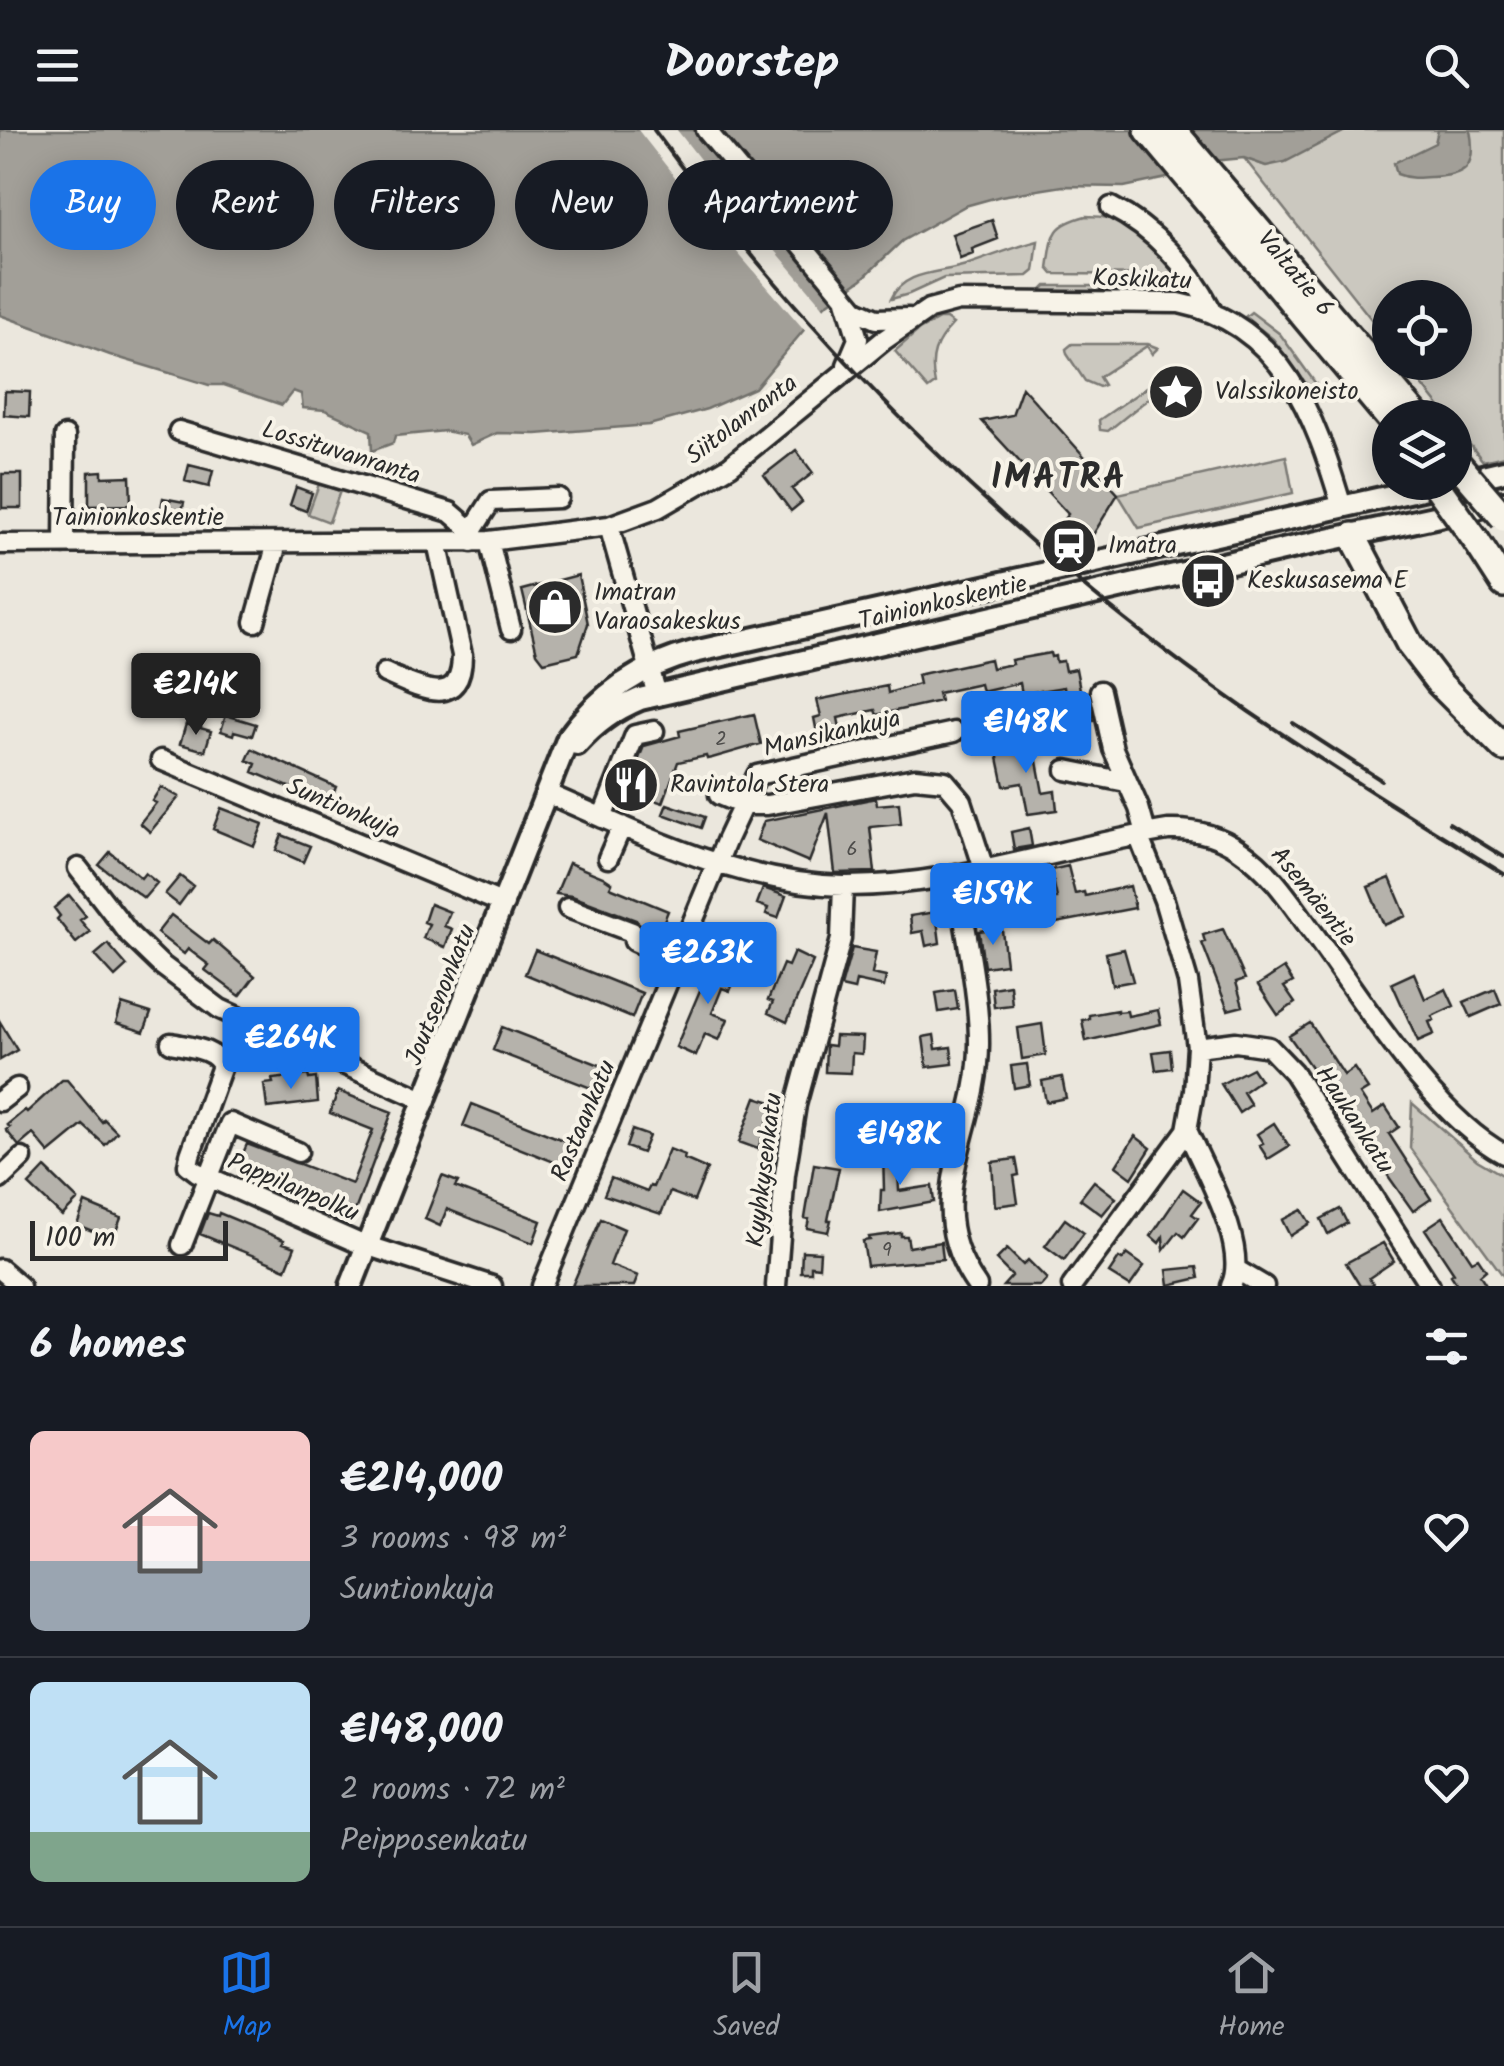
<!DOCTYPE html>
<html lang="en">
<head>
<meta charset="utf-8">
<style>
	:root { --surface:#171b24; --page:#20242c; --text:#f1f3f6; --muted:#9ea1a6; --line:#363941; --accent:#1a73e8 }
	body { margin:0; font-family:Kalam,sans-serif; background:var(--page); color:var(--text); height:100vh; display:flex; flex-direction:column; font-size:38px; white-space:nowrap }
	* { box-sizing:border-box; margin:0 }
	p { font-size:32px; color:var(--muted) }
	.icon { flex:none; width:55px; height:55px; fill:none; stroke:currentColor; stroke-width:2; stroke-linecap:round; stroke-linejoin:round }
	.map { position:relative; height:1156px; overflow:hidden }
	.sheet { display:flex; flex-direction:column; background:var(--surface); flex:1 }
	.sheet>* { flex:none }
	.top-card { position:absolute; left:30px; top:30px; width:1000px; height:90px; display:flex; gap:20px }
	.tools { position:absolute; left:1372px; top:150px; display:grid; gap:20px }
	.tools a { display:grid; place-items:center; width:100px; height:100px; border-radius:50%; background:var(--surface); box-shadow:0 5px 25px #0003; font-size:50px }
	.scale { position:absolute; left:30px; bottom:25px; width:198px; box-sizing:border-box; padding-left:10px; border:5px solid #2b2b2b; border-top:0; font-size:28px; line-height:35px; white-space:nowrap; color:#2b2b2b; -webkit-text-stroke:8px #f7f3e8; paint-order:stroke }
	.price { position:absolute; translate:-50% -85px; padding:0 22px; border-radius:10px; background:var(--accent); color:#fff; font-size:32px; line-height:65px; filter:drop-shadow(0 2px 5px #0008) }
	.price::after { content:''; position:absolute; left:50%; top:60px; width:30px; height:22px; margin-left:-15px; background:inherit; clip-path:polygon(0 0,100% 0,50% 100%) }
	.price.current { background:#222; color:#fff }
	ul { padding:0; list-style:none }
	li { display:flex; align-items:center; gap:30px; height:250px; padding:0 30px }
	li+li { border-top:2px solid var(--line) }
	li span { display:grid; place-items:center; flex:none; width:280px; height:200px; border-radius:15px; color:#555 }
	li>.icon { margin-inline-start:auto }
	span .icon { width:120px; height:120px; fill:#fffc; stroke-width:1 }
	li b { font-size:42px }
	h2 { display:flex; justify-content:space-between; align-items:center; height:120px; padding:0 30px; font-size:42px }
	.tag { padding:0 35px; border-radius:45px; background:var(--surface); box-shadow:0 5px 25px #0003; font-size:35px; line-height:90px }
	.tag.current { background:var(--accent); color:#fff }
	header { display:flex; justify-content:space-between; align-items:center; height:130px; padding:0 30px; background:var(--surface); font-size:45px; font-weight:700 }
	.dock { display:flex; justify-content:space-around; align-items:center; height:140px; border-top:2px solid var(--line); background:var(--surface); font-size:28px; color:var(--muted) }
	.dock a { display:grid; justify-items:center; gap:5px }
	.dock .current { color:var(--accent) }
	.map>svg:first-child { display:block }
	.green { fill:#cbc8bf; stroke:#7b7a75; stroke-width:2.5 }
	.water { fill:#a29f98; stroke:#72716c; stroke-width:2.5 }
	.pier { fill:#ebe7dd }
	.building { fill:#b5b2ab; stroke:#2b2b2b; stroke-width:2.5 }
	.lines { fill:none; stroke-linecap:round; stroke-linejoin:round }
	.minor-casing { stroke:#2b2b2b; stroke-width:25 }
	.major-casing { stroke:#2b2b2b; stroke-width:28 }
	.highway-casing { stroke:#2b2b2b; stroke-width:32 }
	.minor { stroke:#f7f3e8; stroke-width:18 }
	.major { stroke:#f7f3e8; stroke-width:20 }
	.highway { stroke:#f7f3e8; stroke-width:25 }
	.rail { stroke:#2b2b2b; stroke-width:4 }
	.highway-bridge-casing { stroke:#2b2b2b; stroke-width:32; stroke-linecap:butt }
	.highway-bridge { stroke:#f7f3e8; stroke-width:25 }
	.labels { text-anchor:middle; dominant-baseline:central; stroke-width:8; stroke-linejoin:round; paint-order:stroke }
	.number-label { font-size:20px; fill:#4e4d4b }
	.street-label { font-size:25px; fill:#2b2b2b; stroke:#f7f3e8 }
	.poi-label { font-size:25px; fill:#2b2b2b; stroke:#f7f3e8; text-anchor:start }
	.district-label { font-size:35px; font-weight:bold; letter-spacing:2.5px; fill:#2b2b2b; stroke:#f7f3e8 }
</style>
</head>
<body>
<header><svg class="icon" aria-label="menu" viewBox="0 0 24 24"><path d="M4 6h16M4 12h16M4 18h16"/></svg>Doorstep<svg class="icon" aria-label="search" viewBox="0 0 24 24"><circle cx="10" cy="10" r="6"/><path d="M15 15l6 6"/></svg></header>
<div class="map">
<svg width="1504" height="1156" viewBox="0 0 1504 1156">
	<rect width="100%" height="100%" fill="#ebe7dd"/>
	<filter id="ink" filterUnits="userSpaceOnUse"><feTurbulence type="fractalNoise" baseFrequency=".01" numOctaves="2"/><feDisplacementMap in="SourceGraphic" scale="20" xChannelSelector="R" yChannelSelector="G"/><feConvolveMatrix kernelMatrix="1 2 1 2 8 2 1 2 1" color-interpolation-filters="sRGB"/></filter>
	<g filter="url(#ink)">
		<path class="green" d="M1347,0H1504V326L1483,331L1455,296V288L1448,287L1405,233L1455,232V168H1390V213L1244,28L1266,36Z
			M1086,86C1135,86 1144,107 1176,139L1173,145L1053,144L1048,138C1053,105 1051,95 1086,86Z
			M1038,111L1034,141L1028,146L944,148L909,164L891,169C905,139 942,144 969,134C993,126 1011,118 1038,111Z
			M1046,156H1169L1174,160L1169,163H1046L1042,160Z
			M1251,182L1280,204L1326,268L1323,270L1313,263L1273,209L1245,187Z
			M939,189H946L953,194C935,213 929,227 935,254L928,259L895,221L919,200Z
			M1072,214H1148L1158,218L1152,224L1147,216L1099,247L1104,255L1099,257L1085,251L1067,224L1066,219Z
			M1181,237L1179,244L1108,301L1100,300L1099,290L1175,238Z
			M1286,326L1293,363L1139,398L1118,364Z
			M319,354L340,361L329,392L308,384Z
			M1412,973L1477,1030L1504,1046V1147L1410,1018Z"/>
		<path class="water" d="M0,0H1347L1285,32L1266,36L1244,28L1202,32L1167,48L1124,57L1063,56L1001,66L965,76L902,111L862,149L825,175L755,258L707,279L649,295L536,304L497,303L471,315L465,305L445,301L395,306L393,313L372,321L371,301L325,280L303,278L301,264L293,261L282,275L223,255H209L110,225L0,185Z
			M1438,0H1470C1477,36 1467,46 1431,47C1419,48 1409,49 1397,44L1394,33L1435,13Z"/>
		<path class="pier" d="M638,0H677L728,65L827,181L808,204L704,84Z"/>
		<path class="building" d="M992,90L998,109L972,119L973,124L960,129L952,104Z
			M1022,257L1118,364L1091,408L1087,404L1071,423L1048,408L1068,384L982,291L1012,285Z
			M5,261L30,262L29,287L4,285Z
			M796,320L813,343L792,359L802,372L791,381L764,345Z
			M189,335L213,341L209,357L185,351Z
			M102,341V347L130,346L131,375L89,376V342Z
			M2,344H22V378H2Z
			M296,357L312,363L306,381L290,375Z
			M163,368L184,372L180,392L159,388Z
			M578,445L588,494L578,524L544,532L537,523L522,460Z
			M1050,523L1051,527L1055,526L1056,532L1063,531L1065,541L1076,539L1084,580L1090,579L1093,591L1071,595L1064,557L1022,564L1020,553L982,562L980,554L938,563L940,571L877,585L875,580L838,588L840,598L817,603L814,588L821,586L817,570L887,556L888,563L919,554L917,545L990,529L992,538L1012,534L1011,530Z
			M754,584L761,614L712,628L707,629L706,626L678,632L663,673L626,661L644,616L680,606L679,601Z
			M226,585L256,594L252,606L234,601L233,605L221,601Z
			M186,594L211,601L205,621L180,614Z
			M1033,610L1043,663L1055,661L1057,680L1028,684L1022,653L1004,656L996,618Z
			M252,619L336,657L329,674L253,642L256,634L247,630Z
			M161,657L179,667L150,702L140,693L156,673L152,671Z
			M876,668L877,675L899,673L901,694L870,697L875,742L835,743L828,683L809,732L757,710L764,691Z
			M667,674L705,687L701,698L663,684Z
			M221,678L263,694L254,716L213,699Z
			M1029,698L1032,716L1014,719L1011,702Z
			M282,705L310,716L303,732L276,720Z
			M110,722L141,748L145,743L157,753L144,768L99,735Z
			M569,733L603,747L612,753L610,757L668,781L657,808L645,802L636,790L572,766L556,764Z
			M1068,736L1075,764L1084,762L1085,766L1130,756L1135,778L1051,794L1046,771L1057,768L1051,740Z
			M180,746L193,756L179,775L165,764Z
			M1390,748L1406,786L1384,795L1368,757Z
			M992,750L996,778L976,781L973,755Z
			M763,758L786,766L778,788L766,784L768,778L757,774Z
			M69,765L86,786L80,790L90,802L76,813L57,789L60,786L54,778Z
			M430,774L450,782L444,796L452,799L445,817L423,808L429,794L424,792Z
			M936,782L940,813L926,816L923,801L912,803L910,786Z
			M171,785L209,814L213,810L255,846L240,866L205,840L209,835L188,819L184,824L157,803Z
			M1223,799L1245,849L1236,852L1243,876L1228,880L1202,813L1205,812L1203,805Z
			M986,800H1002L1006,834L984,837L979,801Z
			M741,808L765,815L759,833L736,826Z
			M108,814L127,836L115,847L95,825Z
			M852,818L876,822L872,844L886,847L884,857L856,851L854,860L841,857Z
			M1124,819L1133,851L1112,855L1106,823Z
			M535,820L642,863L632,888L525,844Z
			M794,822L813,831L787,892L768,883L773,872L768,870L783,834L788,836Z
			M714,827L740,837L730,861L722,858L712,883L728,889L719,910L705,904L696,926L676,917Z
			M1284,838L1293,852L1284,857L1295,873L1278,885L1258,855Z
			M1414,843L1425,869L1446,859L1454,876L1432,886L1434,890L1429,892L1434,904L1418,911L1392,853Z
			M1010,855L1012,875L994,877L992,858Z
			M1495,859L1501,874L1471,887L1464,872Z
			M955,860L958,879L939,882L936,863Z
			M122,874L151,883L144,902L116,893Z
			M1117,880V882L1127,881L1128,886L1158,880L1161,894L1086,911L1082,890L1089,889V885Z
			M0,892L17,920L0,930Z
			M1310,893L1344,945L1354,938L1368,959L1360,964L1373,984L1385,976L1399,997L1389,1004L1431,1069L1413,1081L1289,906Z
			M1042,894L1046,925L1022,929L1018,898Z
			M502,897L605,937L596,960L493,920Z
			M934,905L936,919L951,917L953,934L927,937L923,907Z
			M835,906L863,907L862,924L852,923L851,943L825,942L826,915L834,916Z
			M1170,920L1172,938L1156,940L1153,922Z
			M1027,934L1030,955L1014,958L1011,936Z
			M1252,938L1260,950L1243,962L1251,975L1239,983L1221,954Z
			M308,945L309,949L316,948L318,972L267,978L264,954L273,953L272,949Z
			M1062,947L1066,968L1046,972L1042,951Z
			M62,950H67L102,992L104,989L117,1002L105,1015L83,995L49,1023L33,1004L19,1016L6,1000L10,997L7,995L25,980L27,982Z
			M338,961L392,982L355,1081L287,1054L278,1051L276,1056L245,1044L247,1039L238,1035L247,1014L352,1054L373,1000L330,983Z
			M756,967L774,973L758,1019L739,1012Z
			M472,974L573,1014L564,1036L463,996Z
			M1274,993L1289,1016L1268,1029L1259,1015L1263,1013L1257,1004Z
			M632,1000L649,1006L642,1023L626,1017Z
			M1135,1006L1151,1018L1132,1048L1116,1036Z
			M669,1019L685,1025L684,1029L707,1039L694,1071L670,1062L661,1084L604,1065L611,1048L647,1062L650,1056L653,1057Z
			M883,1022H897L899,1061L932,1056L934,1072L880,1082L881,1060H884Z
			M1016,1029L1019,1045L1014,1046L1018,1073L995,1076L992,1032Z
			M814,1034L839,1038L828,1090H831L828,1102L807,1098L809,1089L805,1088Z
			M45,1038L78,1070L62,1086L29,1055Z
			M442,1046L458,1052L455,1057L541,1091L533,1113L447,1079L440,1096L425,1089Z
			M1094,1051L1116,1068L1102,1085L1080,1069Z
			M1183,1059L1201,1072L1192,1084L1198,1088L1184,1107L1178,1102L1164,1120L1163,1107L1159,1113L1151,1106Z
			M85,1073L121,1088L113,1109L77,1095Z
			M1340,1079L1347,1093L1328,1104L1321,1089Z
			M1302,1080L1310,1093L1290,1106L1282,1090Z
			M208,1083L218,1086L219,1083L284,1110L283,1113L295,1117L286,1139L200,1104Z
			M1443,1087L1472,1131L1478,1128L1486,1140L1480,1145L1487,1156H1458L1451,1145L1454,1143L1425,1099Z
			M601,1089L624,1099L610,1135L638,1146L634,1156H572Z
			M1065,1089L1084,1103L1064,1130L1045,1116Z
			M901,1103V1106H907L909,1117L941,1112L943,1129L867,1136L863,1111L870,1110L869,1107Z
			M1383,1113L1394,1131L1369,1148L1374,1156H1360L1346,1133Z
			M1007,1119L1023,1135L1028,1130L1047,1149L1041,1156H1003L1012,1146L996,1130Z
			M802,1121L820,1122L819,1137L811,1136V1142H801Z
			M1127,1124L1144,1136L1130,1156L1109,1143L1119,1128L1122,1130Z
			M1197,1137L1199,1148L1169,1155L1167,1140Z"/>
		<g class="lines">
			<g class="minor-casing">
				<path id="minor" d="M706,0L856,180L876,189L909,188
					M1111,77C1153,98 1190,138 1211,179
					M846,170L858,209L847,235
					M179,301L450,382L472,401V412
					M609,396L657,565
					M472,401L491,371L558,368
					M489,411L511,499
					M0,414L489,411L609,396L658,378L730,336L884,210L929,179L959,171L1179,173C1282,194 1315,286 1342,377
					M64,414L65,306
					M255,492L277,413
					M385,543C417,557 462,582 462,525L437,412
					M1100,561L1113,619L1139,678L1146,703
					M161,630L504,774
					M1066,640L1126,652
					M546,663C641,704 738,754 844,756C954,757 1060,717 1168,700C1193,699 1219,705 1240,720C1270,740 1290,771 1311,800C1360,866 1432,986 1504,1024
					M719,665L743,675H767L915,648L945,651L962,671L984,739
					M602,688L635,605L654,601
					M608,728L622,696
					M78,738L130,805L160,834L220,879L426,971
					M957,744C964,797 979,860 979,912C980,1002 916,1071 977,1156
					M568,778L632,802L634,811L679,831
					M171,913C188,917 215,918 222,936L190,1025L188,1035L197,1042L356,1112L492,1156
					M1197,917L1236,912L1269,917L1293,942L1430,1156
					M0,971L17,958
					M1187,1000C1203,1038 1250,1117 1231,1156
					M0,1049L22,1028
					M182,1115L230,993L298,1022
					M0,1139L20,1156
					M1237,1140L1264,1156
					M542,1156L727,709L757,645L954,602
					M776,1156L785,1044L796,975L841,809L843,756
					M1072,1156L1187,1000L1194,961L1197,917L1188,852L1164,770L1138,705"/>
			</g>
			<g class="major-casing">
				<path id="major" d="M1457,352L1504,341
					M577,614C596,593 614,580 640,569L1300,416L1504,372
					M351,1156L568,608C600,563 641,536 694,522L1453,352"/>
			</g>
			<g class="highway-casing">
				<path id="highway" d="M1148,0L1390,289
					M1173,0L1418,288
					M1353,406L1410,515L1439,553L1504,618
					M1477,412L1504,454"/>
			</g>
			<use href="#minor" class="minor"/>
			<use href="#major" class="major"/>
			<use href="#highway" class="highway"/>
			<path class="rail" d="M654,0C813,218 1026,427 1248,581C1332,638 1418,691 1504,744
				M1293,593L1381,650
				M1449,693L1504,727"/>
			<g class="highway-bridge-casing">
				<path id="highway-bridge" d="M1455,331L1504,388
					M1434,352L1477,412"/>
			</g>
			<use href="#highway-bridge" class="highway-bridge"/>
		</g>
	</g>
	<defs>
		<g id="sight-disc" transform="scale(2.875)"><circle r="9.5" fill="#2b2b2b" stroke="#f7f3e8"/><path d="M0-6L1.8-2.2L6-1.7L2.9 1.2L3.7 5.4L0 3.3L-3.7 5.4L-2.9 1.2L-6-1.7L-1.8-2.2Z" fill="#fff"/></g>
		<g id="station-disc" transform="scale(2.875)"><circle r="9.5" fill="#2b2b2b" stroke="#f7f3e8"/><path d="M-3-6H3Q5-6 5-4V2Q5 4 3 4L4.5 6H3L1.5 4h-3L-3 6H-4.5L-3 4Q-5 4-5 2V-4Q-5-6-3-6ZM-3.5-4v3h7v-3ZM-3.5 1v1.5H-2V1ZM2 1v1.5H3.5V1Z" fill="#fff"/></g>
		<g id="bus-disc" transform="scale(2.875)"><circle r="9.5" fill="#2b2b2b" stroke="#f7f3e8"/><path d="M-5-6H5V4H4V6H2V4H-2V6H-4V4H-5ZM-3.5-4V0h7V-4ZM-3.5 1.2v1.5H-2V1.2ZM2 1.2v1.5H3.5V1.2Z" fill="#fff"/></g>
		<g id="shop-disc" transform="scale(2.875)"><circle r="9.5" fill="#2b2b2b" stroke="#f7f3e8"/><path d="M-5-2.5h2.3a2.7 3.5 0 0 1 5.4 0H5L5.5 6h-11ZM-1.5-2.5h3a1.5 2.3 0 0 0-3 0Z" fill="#fff"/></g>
		<g id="restaurant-disc" transform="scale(2.875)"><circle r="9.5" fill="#2b2b2b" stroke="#f7f3e8"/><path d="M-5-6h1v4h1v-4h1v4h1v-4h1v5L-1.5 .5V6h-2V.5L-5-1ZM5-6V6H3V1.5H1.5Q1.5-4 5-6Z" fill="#fff"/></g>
	</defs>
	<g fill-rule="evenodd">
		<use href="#sight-disc" x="1176" y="262"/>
		<use href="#station-disc" x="1069" y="416"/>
		<use href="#bus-disc" x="1208" y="451"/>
		<use href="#shop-disc" x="555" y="477"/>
		<use href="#restaurant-disc" x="631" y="655"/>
	</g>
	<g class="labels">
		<g class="number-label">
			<text x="721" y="610">2</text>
			<text x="852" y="720">6</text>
			<text x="887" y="1121">9</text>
		</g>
		<g class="street-label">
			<text transform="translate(1295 144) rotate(50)">Valtatie 6</text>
			<text transform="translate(1142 150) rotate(2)">Koskikatu</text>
			<text transform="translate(742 290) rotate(-37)">Siitolanranta</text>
			<text transform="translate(341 323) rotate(17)">Lossituvanranta</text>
			<text x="138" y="388">Tainionkoskentie</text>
			<text transform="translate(943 473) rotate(-13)">Tainionkoskentie</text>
			<text transform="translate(832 604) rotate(-13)">Mansikankuja</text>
			<text transform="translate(343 679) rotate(23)">Suntionkuja</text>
			<text transform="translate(1313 767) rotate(51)">Asemäentie</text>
			<text transform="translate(441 865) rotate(-68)">Joutsenonkatu</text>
			<text transform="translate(1354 990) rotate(57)">Haukankatu</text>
			<text transform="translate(584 991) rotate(-67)">Rastaankatu</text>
			<text transform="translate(765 1040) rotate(-83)">Kyyhkysenkatu</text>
			<text transform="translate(293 1058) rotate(23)">Pappilanpolku</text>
		</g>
		<g class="poi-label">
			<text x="1215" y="262">Valssikoneisto</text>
			<text x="1108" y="416">Imatra</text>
			<text x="1247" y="451">Keskusasema E</text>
			<text x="594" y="463">Imatran<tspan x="594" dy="29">Varaosakeskus</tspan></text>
			<text x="670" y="655">Ravintola Stera</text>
		</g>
		<g class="district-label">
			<text x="1059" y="349">IMATRA</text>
		</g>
	</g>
</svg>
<div class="tools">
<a><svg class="icon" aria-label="locate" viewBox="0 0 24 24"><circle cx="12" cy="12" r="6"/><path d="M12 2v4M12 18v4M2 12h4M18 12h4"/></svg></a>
<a><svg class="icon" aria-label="layers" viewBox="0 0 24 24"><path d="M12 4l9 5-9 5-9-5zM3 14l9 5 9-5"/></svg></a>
</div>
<div class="scale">100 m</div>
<b class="price current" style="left:196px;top:608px">€214K</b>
<b class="price" style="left:1026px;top:646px">€148K</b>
<b class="price" style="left:993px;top:818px">€159K</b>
<b class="price" style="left:708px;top:877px">€263K</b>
<b class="price" style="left:291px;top:962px">€264K</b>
<b class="price" style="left:900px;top:1058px">€148K</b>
<div class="top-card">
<a class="tag current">Buy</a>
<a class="tag">Rent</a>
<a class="tag">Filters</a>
<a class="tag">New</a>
<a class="tag">Apartment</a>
</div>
</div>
<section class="sheet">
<h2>6 homes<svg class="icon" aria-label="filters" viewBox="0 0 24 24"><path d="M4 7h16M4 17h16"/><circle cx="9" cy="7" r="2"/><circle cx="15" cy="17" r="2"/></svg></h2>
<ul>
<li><span style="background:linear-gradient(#f6c9c9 65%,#9aa5b1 0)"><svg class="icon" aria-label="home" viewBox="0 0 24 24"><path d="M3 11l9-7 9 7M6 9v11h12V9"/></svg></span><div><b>€214,000</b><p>3 rooms · 98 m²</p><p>Suntionkuja</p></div><svg class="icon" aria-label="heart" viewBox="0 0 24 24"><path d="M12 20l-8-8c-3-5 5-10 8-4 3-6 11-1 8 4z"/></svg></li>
<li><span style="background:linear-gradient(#bfe0f5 75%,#7fa58c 0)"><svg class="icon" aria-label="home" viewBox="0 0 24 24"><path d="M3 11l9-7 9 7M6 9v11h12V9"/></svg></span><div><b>€148,000</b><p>2 rooms · 72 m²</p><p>Peipposenkatu</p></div><svg class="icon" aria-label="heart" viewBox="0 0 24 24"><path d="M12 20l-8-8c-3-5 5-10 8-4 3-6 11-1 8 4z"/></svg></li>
</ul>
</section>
<nav class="dock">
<a class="current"><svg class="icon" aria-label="map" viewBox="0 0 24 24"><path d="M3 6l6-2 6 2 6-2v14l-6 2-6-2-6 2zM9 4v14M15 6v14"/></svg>Map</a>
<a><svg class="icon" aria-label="saved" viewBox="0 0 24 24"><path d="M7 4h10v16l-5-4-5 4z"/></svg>Saved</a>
<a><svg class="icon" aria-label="home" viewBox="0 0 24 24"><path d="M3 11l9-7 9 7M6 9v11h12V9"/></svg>Home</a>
</nav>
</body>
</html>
